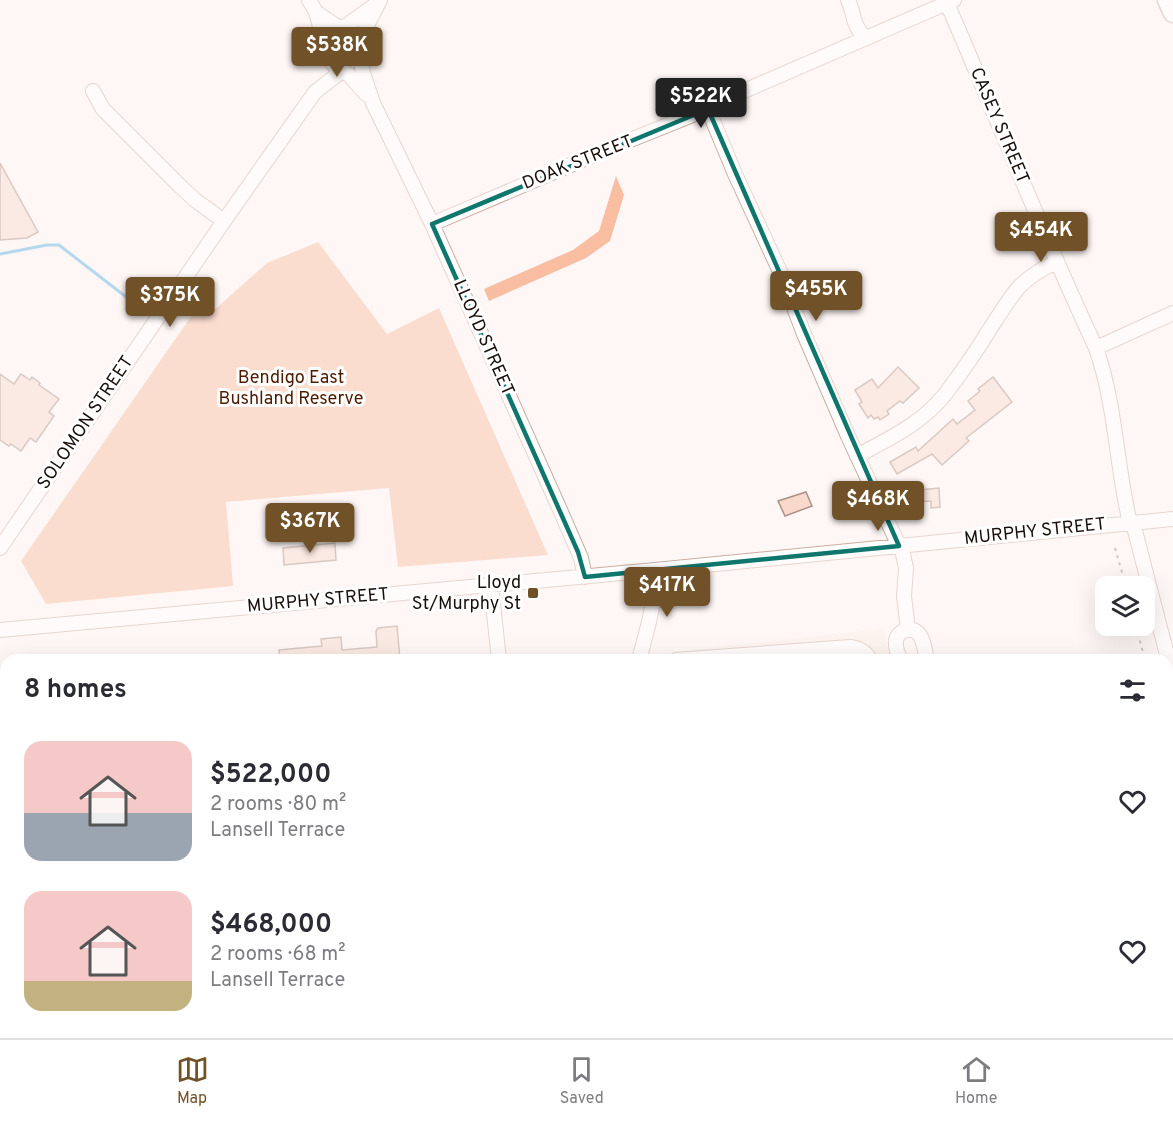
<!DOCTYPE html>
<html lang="en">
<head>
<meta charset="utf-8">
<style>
	:root { --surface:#fff; --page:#f2f2f3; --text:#2b2b33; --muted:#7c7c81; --line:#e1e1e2; --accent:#715127 }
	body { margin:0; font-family:Overpass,sans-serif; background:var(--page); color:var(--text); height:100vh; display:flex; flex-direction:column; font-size:22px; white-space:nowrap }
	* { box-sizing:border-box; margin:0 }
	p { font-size:20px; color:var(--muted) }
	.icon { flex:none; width:33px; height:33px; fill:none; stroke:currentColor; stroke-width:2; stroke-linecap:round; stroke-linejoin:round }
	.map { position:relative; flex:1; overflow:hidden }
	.panel { position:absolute; left:0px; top:654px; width:1173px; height:384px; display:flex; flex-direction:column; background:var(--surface); border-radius:18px 18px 0 0; box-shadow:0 6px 24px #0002 }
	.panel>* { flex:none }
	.buttons { position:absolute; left:1095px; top:576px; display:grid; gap:12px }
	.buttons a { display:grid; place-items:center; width:60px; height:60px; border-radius:12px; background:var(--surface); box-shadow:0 6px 24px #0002; font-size:30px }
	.price { position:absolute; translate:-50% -51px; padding:0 14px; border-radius:6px; background:var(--accent); color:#fff; font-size:20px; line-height:39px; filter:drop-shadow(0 2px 3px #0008) }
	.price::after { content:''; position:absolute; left:50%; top:36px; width:18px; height:14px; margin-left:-9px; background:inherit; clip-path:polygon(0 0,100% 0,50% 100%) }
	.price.active { background:#222; color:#fff }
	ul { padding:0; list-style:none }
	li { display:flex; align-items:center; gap:18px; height:150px; padding:0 24px }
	li span { display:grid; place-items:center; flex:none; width:168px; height:120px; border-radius:18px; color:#555 }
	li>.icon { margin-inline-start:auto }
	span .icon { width:72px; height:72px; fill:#fffc; stroke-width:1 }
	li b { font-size:26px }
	h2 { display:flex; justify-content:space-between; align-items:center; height:72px; padding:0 24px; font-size:26px }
	.tabs { display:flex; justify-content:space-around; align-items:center; height:84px; border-top:2px solid var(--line); background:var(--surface); font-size:16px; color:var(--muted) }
	.tabs a { display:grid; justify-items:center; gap:3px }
	.tabs .active { color:var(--accent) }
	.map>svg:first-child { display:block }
	.built { fill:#faeae4 }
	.education { fill:#fbe8f9 }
	.green { fill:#f9bda2 }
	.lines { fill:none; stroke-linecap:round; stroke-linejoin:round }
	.stream { stroke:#5db1e2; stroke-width:3 }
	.building { fill:#f8d9cc; stroke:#ad9185; stroke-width:1.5 }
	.minor-casing { stroke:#cbada1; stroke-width:16 }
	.major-casing { stroke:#cbada1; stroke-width:21 }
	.path { stroke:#968e8a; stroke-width:2; stroke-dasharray:3 4.5; stroke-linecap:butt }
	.minor { stroke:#fff; stroke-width:14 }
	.major { stroke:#fff; stroke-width:18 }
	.marked { fill:none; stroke:#0f766e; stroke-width:4.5; stroke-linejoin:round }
	.poi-dot { fill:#715127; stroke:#fff; stroke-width:2 }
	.labels { text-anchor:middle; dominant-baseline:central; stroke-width:6; stroke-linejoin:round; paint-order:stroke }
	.street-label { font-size:18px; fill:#190f0a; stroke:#fff }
	.park-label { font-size:18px; fill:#4c1b01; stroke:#fff }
	.poi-label { font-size:18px; fill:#190f0a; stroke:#fff; text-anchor:end }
</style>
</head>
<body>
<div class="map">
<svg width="1173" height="1038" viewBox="0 0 1173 1038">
	<rect width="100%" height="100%" fill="#fef7f5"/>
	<path class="built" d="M883,629L891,660H671L673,652Z"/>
	<path class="education" d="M566,1032H847V1038H564Z"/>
	<path class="green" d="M616,176L624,195L610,241L586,258L489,301L484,289L573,250L599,231Z
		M318,242L387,334L439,308L548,555L398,567L389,488L226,502L233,586L46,604L21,561L206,295L213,311L267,263Z
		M847,1032H1005L1007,1038H847Z"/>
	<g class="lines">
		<path class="stream" d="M0,254L47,245H59L143,310"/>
	</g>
	<path class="building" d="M0,163L38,232L27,238L0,240Z
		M898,367L919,388L903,403L900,401L887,411L889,414L880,420L878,417L874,419L871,415L868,418L859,404L862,402L855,390L872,379L878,388Z
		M0,374L14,384L21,374L30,380L32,377L40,383L39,385L59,399L49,412L54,416L36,442L30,438L21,451L11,444L9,446L0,440Z
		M993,377L1012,402L966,438L969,441L942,465L932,454L897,474L890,462L916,447L918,451L953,419L957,424L975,410L968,401L980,391L978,389Z
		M939,488L940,507L931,508V501L919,502L918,490Z
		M806,492L812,506L785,516L778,501Z
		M335,543L336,560L284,565L283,548Z
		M397,626L400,660H280L279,650L322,646L321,639L341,637L342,650L377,647L376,631L378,628Z"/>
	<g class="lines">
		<g class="minor-casing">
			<path id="minor" d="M309,0L316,12L329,59L337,69L343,71L349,75L366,94
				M848,0C855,15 852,26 866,38
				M947,3C997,118 1043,235 1096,348C1116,405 1116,465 1130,523
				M316,12L335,25L350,32L356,39L359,47L363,73L373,103L432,224L557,503L581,558L585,577
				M343,28L375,5
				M359,47L364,31L380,0
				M93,91L103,109L181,187L195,200L224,221
				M708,109L735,174L782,276L804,334L848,436L899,546
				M432,224L608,149L690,116L730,97L954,0
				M1096,348L1173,313
				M857,456C890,438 923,423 946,393C962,372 977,350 990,329C999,315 1008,300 1019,287C1030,276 1043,268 1057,262
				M1133,523L1173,678
				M901,545L906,568L904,596L908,629
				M0,548L224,221L315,92L342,71
				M491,585L499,660
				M0,630L655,570L1173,519
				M639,660C647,630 656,602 655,570
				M676,660L850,647C859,648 866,652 870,660
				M900,660C898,654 895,647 896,641C897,631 910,626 918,633C924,639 925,652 927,660
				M1167,805L1173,803
				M0,881L6,880
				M0,1003L6,1008
				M28,1032L32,1038
				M1021,1032L1022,1038
				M65,1038L99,1032
				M535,1038L537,1032"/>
		</g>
		<g class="major-casing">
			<path id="major" d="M1167,0L1173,13"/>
		</g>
		<path class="path" d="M1115,548L1126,586
			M1136,626L1145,660
			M1167,742L1173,765"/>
		<use href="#minor" class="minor"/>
		<use href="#major" class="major"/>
	</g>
	<path d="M0 0H1173V1038H0ZM708,109L899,546L585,577L578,552L432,224Z" fill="#fef7f5" fill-opacity=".55" fill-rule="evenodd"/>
	<path class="marked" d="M708,109L899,546L585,577L578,552L432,224Z"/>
	<rect class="poi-dot" x="527" y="587" width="12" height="12" rx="3"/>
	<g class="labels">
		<g class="street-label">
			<text transform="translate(999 126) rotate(67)">CASEY STREET</text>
			<text transform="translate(578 163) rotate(-22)">DOAK STREET</text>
			<text transform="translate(483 338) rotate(66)">LLOYD STREET</text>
			<text transform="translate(86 423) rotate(-56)">SOLOMON STREET</text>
			<text transform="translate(1035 532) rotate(-6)">MURPHY STREET</text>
			<text transform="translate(318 601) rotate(-5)">MURPHY STREET</text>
		</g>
		<g class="park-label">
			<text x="291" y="378">Bendigo East<tspan x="291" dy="21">Bushland Reserve</tspan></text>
		</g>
		<g class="poi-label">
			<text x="521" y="583">Lloyd<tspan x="521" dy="21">St/Murphy St</tspan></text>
		</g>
	</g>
</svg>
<div class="buttons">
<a><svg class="icon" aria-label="layers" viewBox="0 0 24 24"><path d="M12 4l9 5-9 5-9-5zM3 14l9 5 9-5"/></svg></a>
</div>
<b class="price" style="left:337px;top:78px">$538K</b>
<b class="price active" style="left:701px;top:129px">$522K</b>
<b class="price" style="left:1041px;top:263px">$454K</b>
<b class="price" style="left:816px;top:322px">$455K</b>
<b class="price" style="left:170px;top:328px">$375K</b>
<b class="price" style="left:878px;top:532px">$468K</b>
<b class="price" style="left:310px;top:554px">$367K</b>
<b class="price" style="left:667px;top:618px">$417K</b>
<section class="panel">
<h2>8 homes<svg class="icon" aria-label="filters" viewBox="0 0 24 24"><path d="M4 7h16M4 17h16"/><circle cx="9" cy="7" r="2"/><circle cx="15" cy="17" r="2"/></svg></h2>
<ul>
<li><span style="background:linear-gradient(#f6c9c9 60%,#9aa5b1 0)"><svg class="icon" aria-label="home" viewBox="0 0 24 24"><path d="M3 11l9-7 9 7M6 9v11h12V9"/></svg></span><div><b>$522,000</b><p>2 rooms · 80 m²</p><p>Lansell Terrace</p></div><svg class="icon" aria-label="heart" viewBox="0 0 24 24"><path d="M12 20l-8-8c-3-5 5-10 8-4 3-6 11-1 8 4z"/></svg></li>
<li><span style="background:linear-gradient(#f6c9c9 75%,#c2b280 0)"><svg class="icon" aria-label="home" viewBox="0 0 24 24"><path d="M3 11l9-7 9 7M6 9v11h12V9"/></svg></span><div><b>$468,000</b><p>2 rooms · 68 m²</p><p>Lansell Terrace</p></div><svg class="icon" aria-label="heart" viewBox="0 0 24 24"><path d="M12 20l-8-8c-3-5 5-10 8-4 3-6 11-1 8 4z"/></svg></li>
</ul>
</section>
</div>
<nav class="tabs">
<a class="active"><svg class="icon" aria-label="map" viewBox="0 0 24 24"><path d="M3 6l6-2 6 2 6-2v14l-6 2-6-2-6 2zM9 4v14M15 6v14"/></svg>Map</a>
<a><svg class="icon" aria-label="saved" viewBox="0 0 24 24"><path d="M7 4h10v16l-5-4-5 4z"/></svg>Saved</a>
<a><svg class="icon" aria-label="home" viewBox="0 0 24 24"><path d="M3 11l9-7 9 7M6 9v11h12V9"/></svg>Home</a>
</nav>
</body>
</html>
